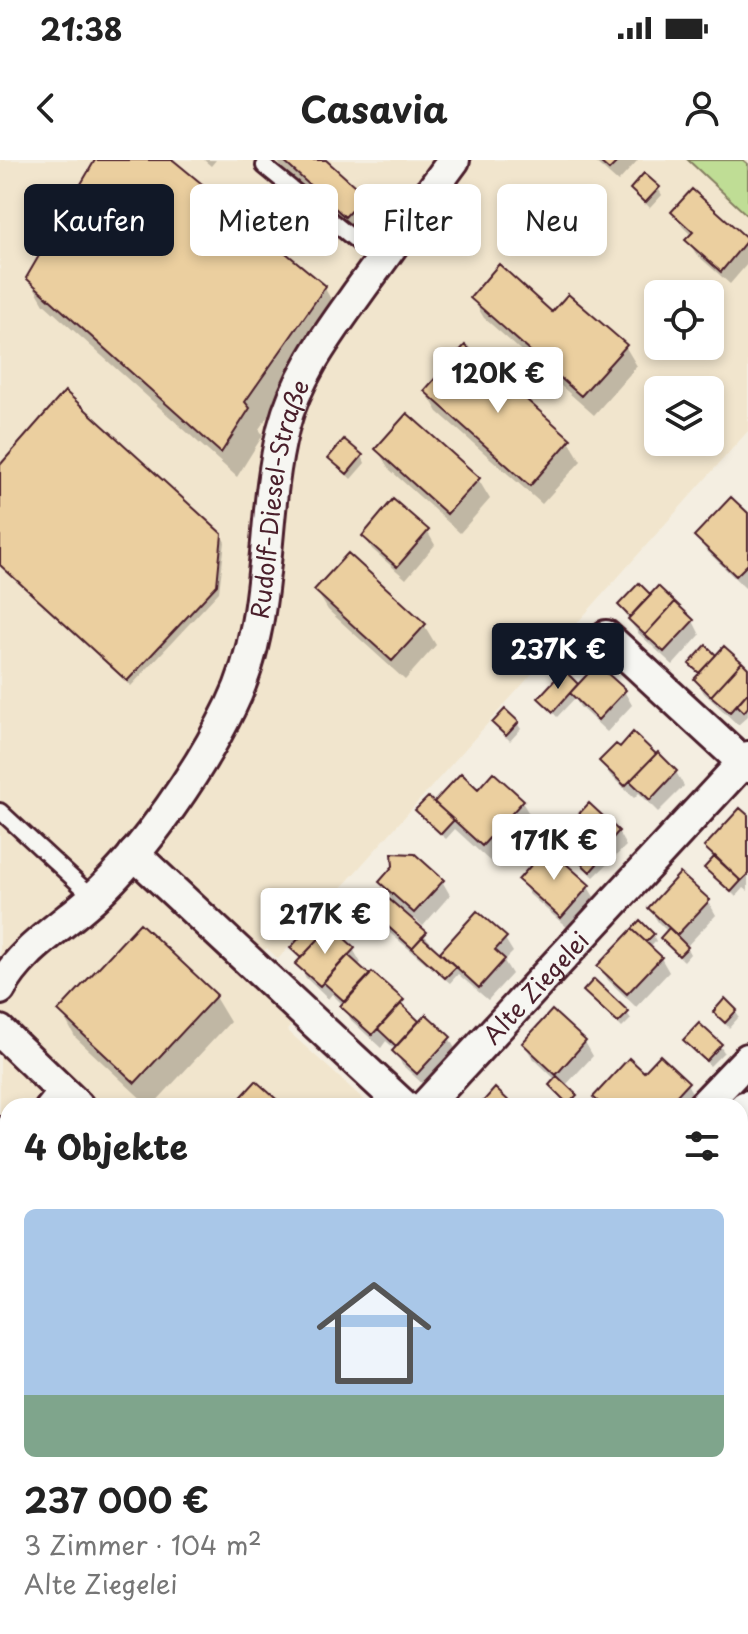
<!DOCTYPE html>
<html lang="de">
<head>
<meta charset="utf-8">
<style>
	:root { --surface:#fff; --page:#f2f2f2; --text:#222; --muted:#767676; --line:#e0e0e0; --accent:#111827 }
	body { margin:0; font-family:"Playpen Sans",sans-serif; background:var(--page); color:var(--text); height:100vh; display:flex; flex-direction:column; font-size:30px; white-space:nowrap }
	* { box-sizing:border-box; margin:0 }
	p { font-size:26px; color:var(--muted) }
	.icon { flex:none; width:44px; height:44px; fill:none; stroke:currentColor; stroke-width:2; stroke-linecap:round; stroke-linejoin:round }
	.map { position:relative; flex:1; overflow:hidden }
	.side { position:absolute; left:0px; top:938px; width:748px; height:536px; display:flex; flex-direction:column; background:var(--surface); border-radius:24px 24px 0 0; box-shadow:0 4px 12px #0003 }
	.side>* { flex:none }
	.guide { position:absolute; left:24px; top:24px; width:700px; height:72px; display:flex; gap:16px }
	.buttons { position:absolute; left:644px; top:120px; display:grid; gap:16px }
	.buttons a { display:grid; place-items:center; width:80px; height:80px; border-radius:12px; background:var(--surface); box-shadow:0 4px 12px #0003; font-size:40px }
	.price { position:absolute; translate:-50% -68px; padding:0 18px; border-radius:8px; background:#fff; color:#222; font-size:26px; line-height:52px; filter:drop-shadow(0 2px 4px #0008) }
	.price::after { content:''; position:absolute; left:50%; top:48px; width:24px; height:18px; margin-left:-12px; background:inherit; clip-path:polygon(0 0,100% 0,50% 100%) }
	.price.on { background:var(--accent); color:#fff }
	ul { padding:0; list-style:none }
	li { display:grid; align-content:center; gap:16px; height:424px; padding:0 24px }
	li+li { border-top:2px solid var(--line) }
	li span { display:grid; place-items:center; height:248px; border-radius:12px; color:#555 }
	li>.icon { margin-inline-start:auto }
	span .icon { width:144px; height:144px; fill:#fffc; stroke-width:1 }
	li b { font-size:34px }
	h2 { display:flex; justify-content:space-between; align-items:center; height:96px; padding:0 24px; font-size:34px }
	.tag { padding:0 28px; border-radius:12px; background:var(--surface); box-shadow:0 4px 12px #0003; font-size:28px; line-height:72px }
	.tag.on { background:var(--accent); color:#fff }
	.status { display:flex; justify-content:space-between; align-items:center; height:56px; padding:0 40px; background:var(--surface); direction:ltr }
	.status svg { height:22px; fill:currentColor }
	header { display:flex; justify-content:space-between; align-items:center; height:104px; padding:0 24px; background:var(--surface); font-size:36px; font-weight:700 }
	.map>svg:first-child { display:block }
	.built { fill:#f1e5cd; fill-rule:evenodd }
	.green { fill:#bfdd95; stroke:#847e60; stroke-width:2 }
	.shadow { fill:#0003 }
	.building { fill:#ebcf9f; stroke:#4a1f2b; stroke-width:2 }
	.lines { fill:none; stroke-linecap:round; stroke-linejoin:round }
	.lane-casing { stroke:#4a1f2b; stroke-width:20 }
	.street-casing { stroke:#4a1f2b; stroke-width:36 }
	.secondary-casing { stroke:#4a1f2b; stroke-width:48 }
	.lane { stroke:#f6f6f2; stroke-width:14 }
	.street { stroke:#f6f6f2; stroke-width:30 }
	.secondary { stroke:#f6f6f2; stroke-width:42 }
	.labels { text-anchor:middle; dominant-baseline:central; stroke-width:6; stroke-linejoin:round; paint-order:stroke }
	.street-label { font-size:24px; fill:#4a1f2b; stroke:#f6f6f2 }
</style>
</head>
<body>
<div class="status"><b>21:38</b><svg viewBox="0 0 49 12"><path d="M0 12V9h3v3zM5 12V6h3v6zM10 12V3h3v9zM15 12V0h3v12zM26 1h20v11H26zM47 4h2v5h-2z"/></svg></div>
<header><svg class="icon" aria-label="back" viewBox="0 0 24 24"><path d="M15 5l-7 7 7 7"/></svg>Casavia<svg class="icon" aria-label="person" viewBox="0 0 24 24"><circle cx="12" cy="8" r="4"/><path d="M4 21q1-7 8-7t8 7"/></svg></header>
<div class="map">
<svg width="748" height="1474" viewBox="0 0 748 1474">
	<rect width="100%" height="100%" fill="#f4eee1"/>
	<filter id="ink" filterUnits="userSpaceOnUse"><feTurbulence type="fractalNoise" baseFrequency=".0125" numOctaves="2"/><feDisplacementMap in="SourceGraphic" scale="16" xChannelSelector="R" yChannelSelector="G"/><feConvolveMatrix kernelMatrix="1 2 1 2 8 2 1 2 1" color-interpolation-filters="sRGB"/></filter>
	<g filter="url(#ink)">
		<path class="built" d="M0,0H748V271L278,799L267,788L242,815L292,865L287,870L371,946H8V1466H135L128,1474H0ZM658,134H710V186H658ZM658,230H710V282H658Z"/>
		<path class="green" d="M688,0H743L748,4V56Z"/>
		<path class="shadow" d="M97,0H169L324,127L339,153L259,269L263,275L237,317L44,144L29,118Z
			M204,0H216L211,6Z
			M277,0H323L363,36L375,57L357,76L281,7Z
			M593,0H638L618,22Z
			M658,28L662,35L650,48L632,29Z
			M692,32L748,83V103L730,124L696,94L688,80L692,76L682,66L674,53Z
			M472,138L625,186L637,206L594,255L484,158Z
			M426,232L569,281L581,301L542,344L438,252Z
			M377,289L478,319L490,339L460,373L389,309Z
			M362,296L365,303L351,319L330,298Z
			M0,308L221,375L225,382L219,432L131,526L0,406Z
			M748,356V425L745,428L705,389L697,376Z
			M427,371L435,385L406,419L372,389L364,376Z
			M316,430L424,465L436,485L405,520L328,450Z
			M651,437L693,461L700,475L673,505L638,473L620,446Z
			M715,496L748,511V556L738,565L704,533L696,520L700,515L691,504Z
			M564,513L578,527L624,531L632,545L607,572L580,547L575,538L557,557L540,538Z
			M517,563L521,569L510,581L494,564Z
			M634,575L676,612L684,626L658,652L639,633L634,638L610,615L602,602L620,590Z
			M461,616L478,631L522,642L534,662L556,687L551,693L588,727L596,740L570,770L529,734L521,720L543,695L522,675L494,705L455,669L446,679L421,657L418,651L435,645Z
			M748,658V731L744,728L736,737L707,708L714,700L707,687Z
			M565,672H618L626,686L594,717L578,702L574,696L579,691Z
			M442,721L450,735L423,766L415,759L412,762L447,800L442,793L505,779L513,792L504,801L512,814L488,840L458,814L450,823L385,769L377,755L392,739L381,723Z
			M708,741L716,755L686,787L690,794L684,801L666,784L662,778L668,772L658,762L650,749Z
			M640,763L653,775L656,781L650,788L661,798L669,812L636,847L608,820L600,806Z
			M324,772L353,789L361,803L357,806L402,842L410,856L420,864L449,878L457,892L425,926L402,905L396,890L386,881L381,888L351,860L344,846L332,834L328,839L306,818L298,804L302,800L293,788Z
			M586,831L627,853L631,859L622,868Z
			M215,837L230,862L152,946H149L75,877L61,851Z
			M735,851L739,857L729,868L715,852Z
			M552,853L585,882L593,896L565,926L579,942L575,946H570L555,931L551,925L556,920L532,897L524,884Z
			M686,881L720,886L724,892L710,906Z
			M644,914L687,924L699,944L697,946H601L596,937Z
			M0,1447L8,1456V1466H15L20,1474H0Z"/>
		<path class="building" d="M95,0H173L326,126L245,242L250,248L221,293L26,118Z
			M282,0H326L365,35L345,57Z
			M598,0H619L609,10Z
			M644,13L660,27L645,43L630,29Z
			M692,29L748,79L721,112L685,80L693,72L671,52Z
			M499,104L552,152L568,134L627,185L581,236L470,138Z
			M465,185L571,279L530,326L424,231Z
			M65,231L222,374L217,425L127,521L0,405V305Z
			M407,253L480,318L447,354L375,289Z
			M344,279L363,295L347,314L328,298Z
			M731,337L748,353V404L736,416L694,376Z
			M393,339L429,370L397,407L362,376Z
			M348,393L426,464L392,501L314,430Z
			M639,423L651,435L630,457L618,445Z
			M658,426L675,442L645,475L628,459Z
			M675,442L694,460L664,492L645,475Z
			M706,485L716,495L699,513L689,504Z
			M724,486L742,502L711,536L694,519Z
			M742,502L748,508V532L730,552L711,536Z
			M597,504L626,530L598,560L570,533Z
			M564,510L578,524L553,552L538,538Z
			M748,532V547L744,552L737,545Z
			M505,549L519,562L506,576L492,563Z
			M633,572L656,594L625,626L599,601L616,584L620,587Z
			M658,592L677,611L650,640L630,621Z
			M493,612L524,640L482,686L434,642L461,613L478,629Z
			M428,637L454,660L441,674L415,650Z
			M589,643L619,671L593,700L562,672Z
			M740,648L748,655V714L741,721L704,687Z
			M529,657L554,679L542,693L517,671Z
			M547,687L590,725L561,758L518,720Z
			M579,687L597,704L590,712L572,695Z
			M392,693L415,694L444,720L414,753L379,722L393,706Z
			M715,696L741,721L731,732L704,708Z
			M680,713L710,740L677,775L648,748Z
			M389,739L427,772L412,788L375,755Z
			M477,751L507,777L495,790L505,799L479,828L440,792Z
			M640,760L654,774L646,782L632,769Z
			M315,761L326,771L301,798L290,788Z
			M140,763L217,835L135,923L58,851Z
			M331,766L355,788L320,826L295,804Z
			M669,768L688,787L679,796L660,778Z
			M632,769L662,797L627,834L597,806Z
			M422,777L456,807L445,818L412,788Z
			M348,795L370,815L345,842L323,822Z
			M372,812L404,840L372,875L340,846Z
			M594,819L629,852L618,863L583,831Z
			M725,838L737,850L725,863L713,852Z
			M401,844L419,861L396,886L378,869Z
			M552,850L586,881L556,915L522,883Z
			M426,854L451,877L417,914L392,891Z
			M699,863L722,884L706,901L683,880Z
			M660,895L689,922L667,946H603L593,937L629,898L644,912Z
			M557,916L577,935L568,944L549,925Z
			M256,921L284,946H233Z
			M495,928L514,946H479Z
			M0,1444L8,1453V1461L0,1469Z"/>
		<g class="lines">
			<g class="lane-casing">
				<path id="lane" d="M264,6L381,101
					M0,651L94,738
					M43,946L58,927
					M0,965L8,972
					M740,995L748,987
					M740,1016L748,1008
					M740,1124L748,1132
					M0,1185L8,1176
					M0,1308V1315
					M220,1474L228,1466"/>
			</g>
			<g class="street-casing">
				<g id="street">
					<path d="M606,476L748,607"/>
					<path d="M134,694L404,946"/>
					<path id="s1" d="M0,829C20,790 63,766 94,737C145,690 201,608 231,546C274,458 260,361 283,269C297,214 330,172 362,127C393,85 423,42 454,0"/>
					<path d="M0,871L78,946"/>
					<path id="s2" d="M425,946L748,597"/>
					<path d="M703,946L748,899"/>
					<path d="M46,1474L52,1466"/>
				</g>
			</g>
			<g class="secondary-casing">
				<path id="secondary" d="M740,961L748,952
					M152,1474L161,1466"/>
			</g>
			<use href="#lane" class="lane"/>
			<use href="#street" class="street"/>
			<use href="#secondary" class="secondary"/>
		</g>
	</g>
	<g class="labels">
		<g class="street-label">
			<text stroke="none"><textPath href="#s1" startOffset="582">Rudolf-Diesel-Straße</textPath></text>
			<text stroke="none"><textPath href="#s2" startOffset="162">Alte Ziegelei</textPath></text>
		</g>
	</g>
</svg>
<div class="buttons">
<a><svg class="icon" aria-label="locate" viewBox="0 0 24 24"><circle cx="12" cy="12" r="6"/><path d="M12 2v4M12 18v4M2 12h4M18 12h4"/></svg></a>
<a><svg class="icon" aria-label="layers" viewBox="0 0 24 24"><path d="M12 4l9 5-9 5-9-5zM3 14l9 5 9-5"/></svg></a>
</div>
<b class="price" style="left:498px;top:255px">120K €</b>
<b class="price on" style="left:558px;top:531px">237K €</b>
<b class="price" style="left:554px;top:722px">171K €</b>
<b class="price" style="left:325px;top:796px">217K €</b>
<div class="guide">
<a class="tag on">Kaufen</a>
<a class="tag">Mieten</a>
<a class="tag">Filter</a>
<a class="tag">Neu</a>
</div>
<section class="side">
<h2>4 Objekte<svg class="icon" aria-label="filters" viewBox="0 0 24 24"><path d="M4 7h16M4 17h16"/><circle cx="9" cy="7" r="2"/><circle cx="15" cy="17" r="2"/></svg></h2>
<ul>
<li><span style="background:linear-gradient(#a9c7e8 75%,#7fa58c 0)"><svg class="icon" aria-label="home" viewBox="0 0 24 24"><path d="M3 11l9-7 9 7M6 9v11h12V9"/></svg></span><div><b>237 000 €</b><p>3 Zimmer · 104 m²</p><p>Alte Ziegelei</p></div></li>
</ul>
</section>
</div>
</body>
</html>
